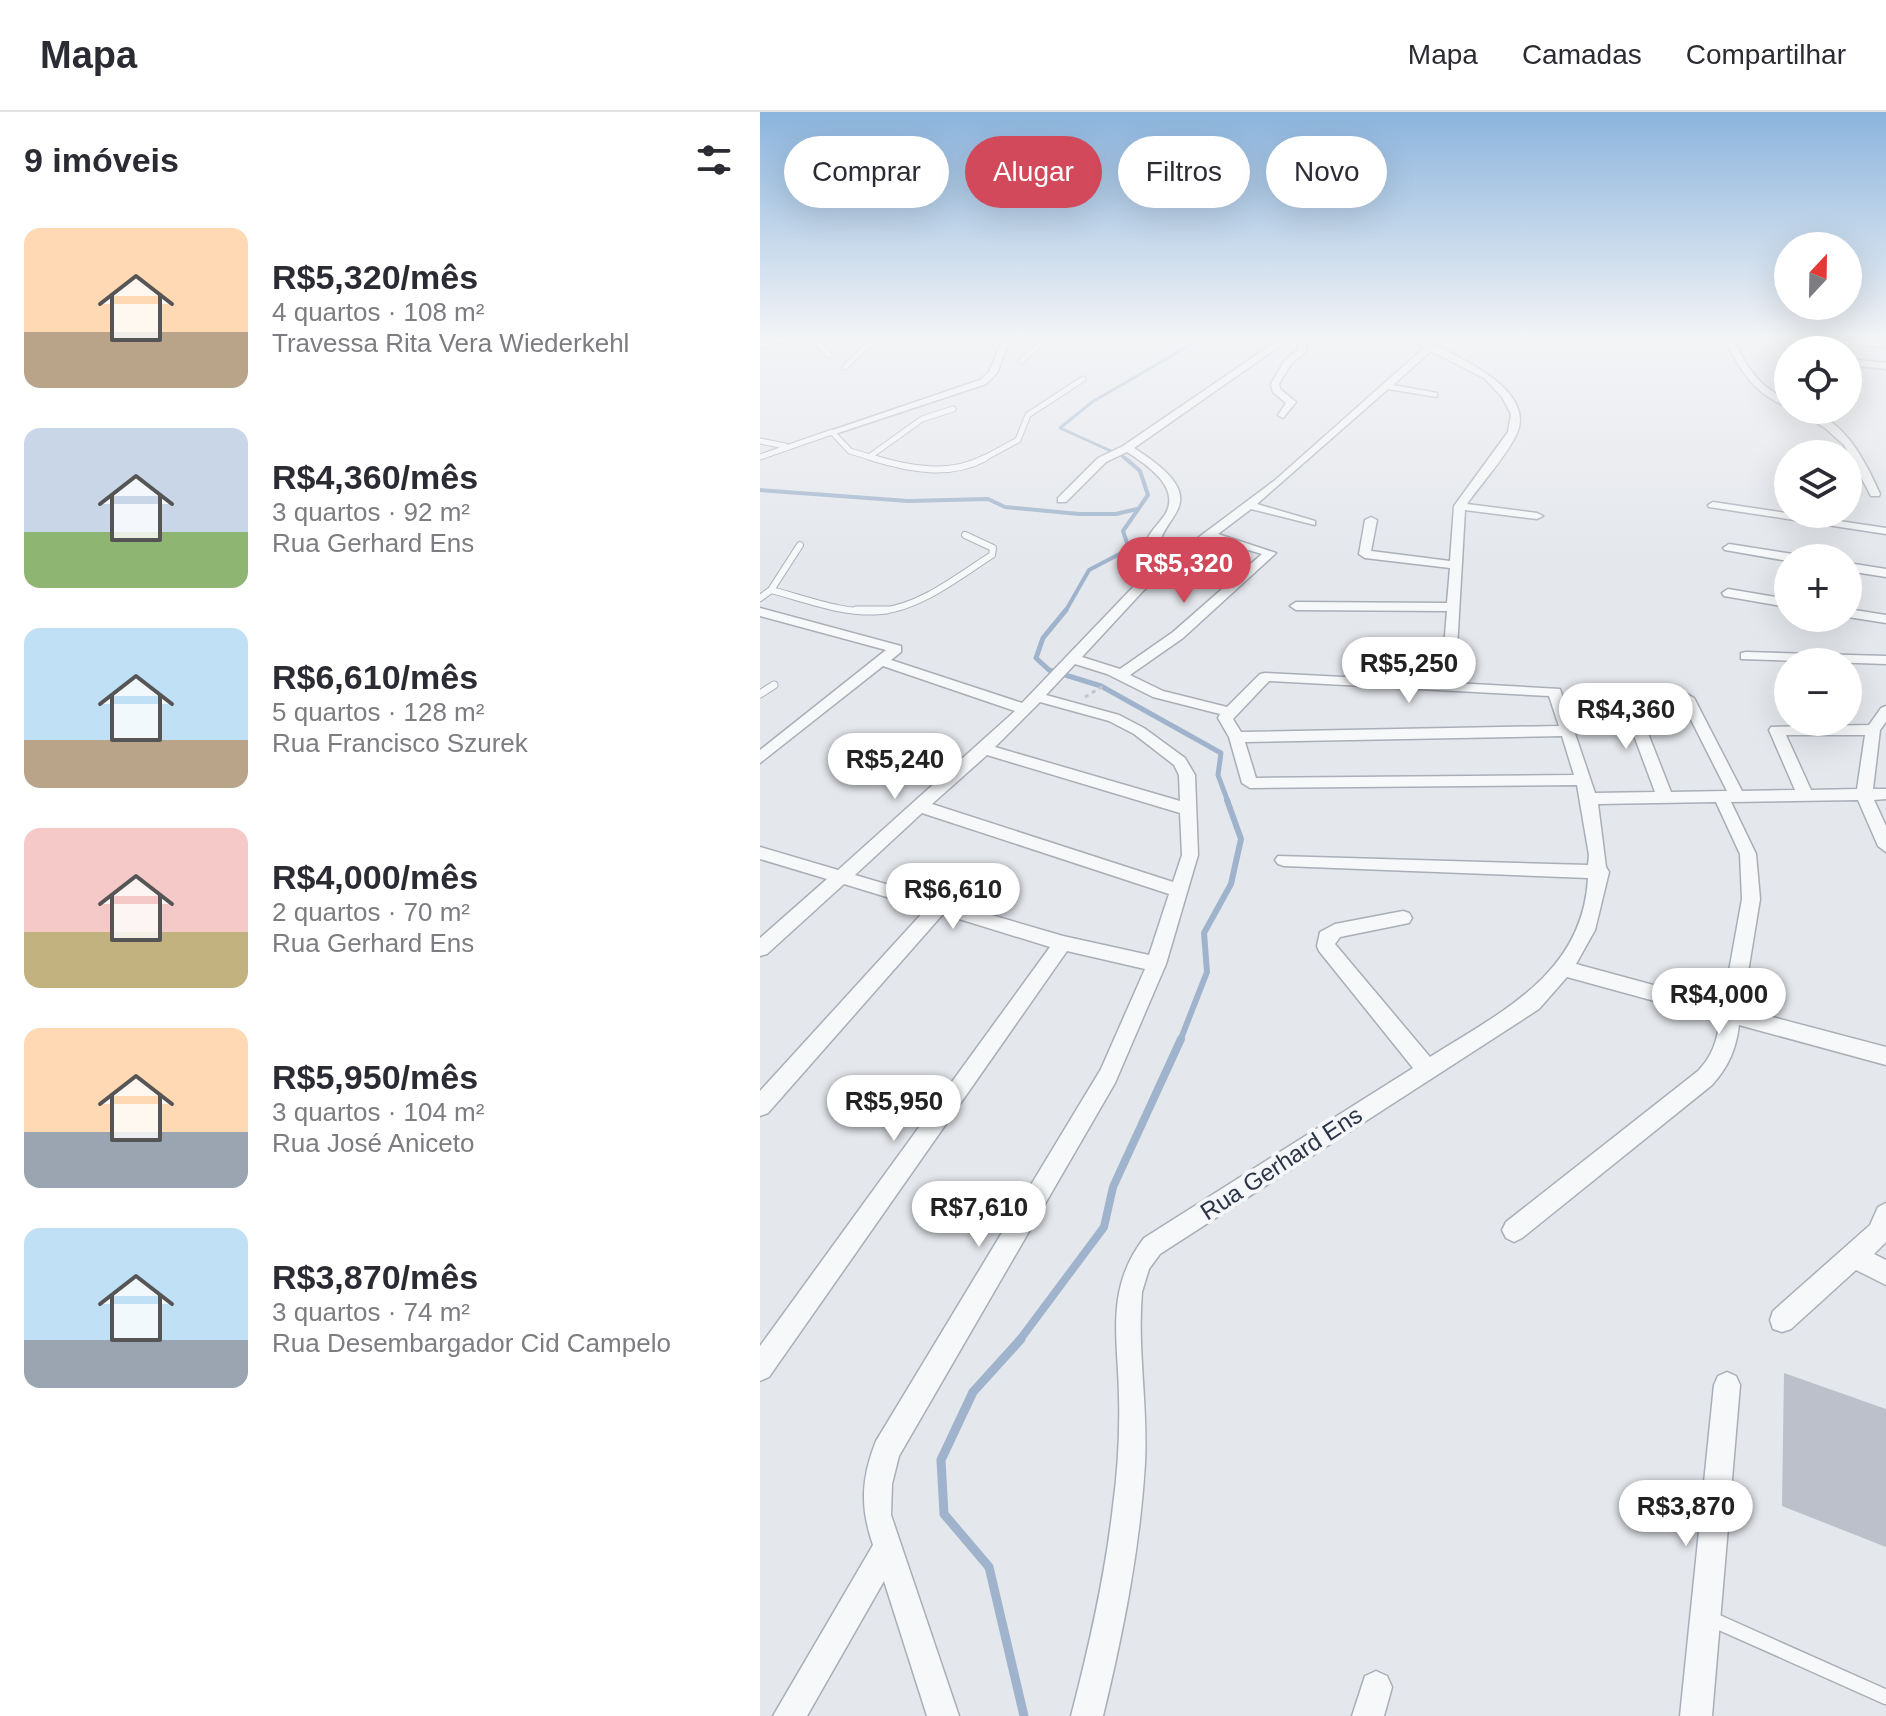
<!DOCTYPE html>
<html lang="pt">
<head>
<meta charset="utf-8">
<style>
	:root { --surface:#fff; --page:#f7f7f7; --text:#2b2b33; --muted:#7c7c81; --line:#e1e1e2; --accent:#d1495b }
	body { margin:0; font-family:Helvetica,sans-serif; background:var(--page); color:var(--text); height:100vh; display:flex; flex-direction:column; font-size:30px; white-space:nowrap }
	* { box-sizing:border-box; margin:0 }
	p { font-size:26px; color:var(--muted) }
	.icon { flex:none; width:44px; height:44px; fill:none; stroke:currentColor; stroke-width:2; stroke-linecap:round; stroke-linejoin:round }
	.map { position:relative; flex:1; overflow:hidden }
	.details { display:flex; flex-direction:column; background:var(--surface); width:760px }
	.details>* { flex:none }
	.hud { position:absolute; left:24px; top:24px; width:760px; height:72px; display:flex; gap:16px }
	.needle { width:52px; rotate:22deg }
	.fabs { position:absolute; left:1014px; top:120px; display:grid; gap:16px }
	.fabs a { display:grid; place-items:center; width:88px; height:88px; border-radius:50%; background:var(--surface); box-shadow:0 8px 32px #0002; font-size:40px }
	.price { position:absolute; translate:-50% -68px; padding:0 18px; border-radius:28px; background:#fff; color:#222; font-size:26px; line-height:52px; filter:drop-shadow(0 2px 4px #0008) }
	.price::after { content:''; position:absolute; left:50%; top:48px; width:24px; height:18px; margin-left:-12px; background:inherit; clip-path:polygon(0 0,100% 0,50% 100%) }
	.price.selected { background:var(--accent); color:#fff }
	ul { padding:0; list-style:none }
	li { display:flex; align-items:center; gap:24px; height:200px; padding:0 24px }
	li span { display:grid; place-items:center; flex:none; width:224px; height:160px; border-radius:16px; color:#555 }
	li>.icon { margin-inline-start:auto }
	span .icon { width:96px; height:96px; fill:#fffc; stroke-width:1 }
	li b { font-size:34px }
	h2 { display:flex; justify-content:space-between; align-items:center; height:96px; padding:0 24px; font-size:34px }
	.tag { padding:0 28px; border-radius:36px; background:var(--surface); box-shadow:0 8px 32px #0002; font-size:28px; line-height:72px }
	.tag.selected { background:var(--accent); color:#fff }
	header { display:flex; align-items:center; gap:48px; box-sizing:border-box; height:112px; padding:0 40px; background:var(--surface); border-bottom:2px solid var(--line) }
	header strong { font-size:38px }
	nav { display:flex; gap:44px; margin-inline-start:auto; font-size:28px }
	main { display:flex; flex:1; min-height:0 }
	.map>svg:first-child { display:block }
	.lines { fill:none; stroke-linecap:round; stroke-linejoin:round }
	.stream-far5 { stroke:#9fb4cc; stroke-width:3 }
	.stream-far4 { stroke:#9fb4cc; stroke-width:4 }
	.stream-far3 { stroke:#9fb4cc; stroke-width:5 }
	.stream-far2 { stroke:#9fb4cc; stroke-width:6 }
	.stream-far1 { stroke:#9fb4cc; stroke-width:8 }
	.stream { stroke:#9fb4cc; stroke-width:9 }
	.building { fill:#bbc0ca }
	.lane-far3-casing { stroke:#a9aeb7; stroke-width:7 }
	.lane-far2-casing { stroke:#a9aeb7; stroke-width:8 }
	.lane-far1-casing { stroke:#a9aeb7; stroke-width:9 }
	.lane-casing { stroke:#a9aeb7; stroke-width:17 }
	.street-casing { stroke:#a9aeb7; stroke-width:3 }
	.secondary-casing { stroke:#a9aeb7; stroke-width:3 }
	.path { stroke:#c2c5cb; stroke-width:3; stroke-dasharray:4 4; stroke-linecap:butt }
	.lane-far3 { stroke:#f7f8fa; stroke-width:5 }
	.lane-far2 { stroke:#f7f8fa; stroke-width:6 }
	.lane-far1 { stroke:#f7f8fa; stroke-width:7 }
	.lane { stroke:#f7f8fa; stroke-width:14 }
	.street { fill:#f7f8fa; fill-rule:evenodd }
	.secondary { fill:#fff; fill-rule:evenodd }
	.labels { text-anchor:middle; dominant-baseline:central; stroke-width:8; stroke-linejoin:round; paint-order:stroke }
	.near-street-label { font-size:24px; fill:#2b3445; stroke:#f4f6f9 }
</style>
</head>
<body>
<header>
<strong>Mapa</strong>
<nav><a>Mapa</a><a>Camadas</a><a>Compartilhar</a></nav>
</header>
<main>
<section class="details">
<h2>9 imóveis<svg class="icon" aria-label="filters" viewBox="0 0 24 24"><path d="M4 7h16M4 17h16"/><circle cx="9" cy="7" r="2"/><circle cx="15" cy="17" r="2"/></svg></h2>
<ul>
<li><span style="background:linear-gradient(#ffd9b3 65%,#b9a48a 0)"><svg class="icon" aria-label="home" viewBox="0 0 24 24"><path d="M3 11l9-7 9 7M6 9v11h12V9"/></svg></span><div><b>R$5,320/mês</b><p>4 quartos · 108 m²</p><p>Travessa Rita Vera Wiederkehl</p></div></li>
<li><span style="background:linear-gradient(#c9d6e8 65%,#8fb573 0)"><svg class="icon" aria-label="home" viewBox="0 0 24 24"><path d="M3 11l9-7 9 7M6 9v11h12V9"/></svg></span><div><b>R$4,360/mês</b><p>3 quartos · 92 m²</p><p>Rua Gerhard Ens</p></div></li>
<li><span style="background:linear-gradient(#bfe0f5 70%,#b9a48a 0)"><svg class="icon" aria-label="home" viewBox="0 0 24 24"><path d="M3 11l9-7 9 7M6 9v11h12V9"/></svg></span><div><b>R$6,610/mês</b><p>5 quartos · 128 m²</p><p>Rua Francisco Szurek</p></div></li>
<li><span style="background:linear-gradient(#f6c9c9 65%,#c2b280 0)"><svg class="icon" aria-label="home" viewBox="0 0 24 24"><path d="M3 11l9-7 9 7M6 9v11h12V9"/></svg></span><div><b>R$4,000/mês</b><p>2 quartos · 70 m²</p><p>Rua Gerhard Ens</p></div></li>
<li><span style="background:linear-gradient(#ffd9b3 65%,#9aa5b1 0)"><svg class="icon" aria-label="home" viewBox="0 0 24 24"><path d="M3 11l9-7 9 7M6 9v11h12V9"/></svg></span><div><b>R$5,950/mês</b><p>3 quartos · 104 m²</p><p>Rua José Aniceto</p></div></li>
<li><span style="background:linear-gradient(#bfe0f5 70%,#9aa5b1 0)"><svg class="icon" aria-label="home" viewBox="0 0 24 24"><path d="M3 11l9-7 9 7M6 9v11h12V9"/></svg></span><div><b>R$3,870/mês</b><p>3 quartos · 74 m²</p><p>Rua Desembargador Cid Campelo</p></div></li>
</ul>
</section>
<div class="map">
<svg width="1126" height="1604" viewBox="0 0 1126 1604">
	<rect width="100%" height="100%" fill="#e4e7ec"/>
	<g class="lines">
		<path class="stream-far5" d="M351,339L300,316L332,290L432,232L429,226
			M362,344L367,348"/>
		<path class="stream-far4" d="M0,378L148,389L228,387L245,395L319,402H356L377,397
			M305,500L329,458L369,437L363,419L388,383L380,359L365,346"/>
		<path class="stream-far3" d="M306,498L283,526L276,546L289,558L341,574L461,641L458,663L468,690"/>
		<path class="stream-far2" d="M420,929L447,860L444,821L471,772L481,727L467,688"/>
		<path class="stream-far1" d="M259,1229L344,1115L353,1075L421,927"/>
		<path class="stream" d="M261,1227L213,1280L181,1348L184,1402L229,1455L264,1604"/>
	</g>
	<path class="building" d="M1024,1261L1126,1297V1435L1022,1394Z"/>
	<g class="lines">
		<g class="lane-far3-casing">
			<path id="lane-far3" d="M52,226L69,243
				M331,226L349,228
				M261,249L287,226
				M85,255L115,226
				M0,329L25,334
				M0,345L72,320L90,339L120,348
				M109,345L162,307L193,297
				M221,348L258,328L268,303L323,267"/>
		</g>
		<g class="lane-far2-casing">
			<path id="lane-far2" d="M113,346C149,357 190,365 225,346
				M11,478L40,433
				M0,486L11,478C46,487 85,503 121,499C161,495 199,464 232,443L233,436L205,423"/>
		</g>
		<g class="lane-far1-casing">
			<path id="lane-far1" d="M96,498H127
				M0,582L14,573"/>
		</g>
		<g class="lane-casing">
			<path id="lane" d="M949,1506L1126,1585"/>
		</g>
		<g class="street-casing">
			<path id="street" d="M243,226H251L237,261L226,272L75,322L67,320L220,268L229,260Z
				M521,226H531L374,336C472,398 380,405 403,452L514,369L665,235L649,226H660C689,241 777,275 757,321C748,342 721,372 707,392L777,401L783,404L777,407L705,398L695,571L800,577L835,681L895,680L857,578L859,575H869L871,578L911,680L967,679L920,586L922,583L927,582L934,586L982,679L1035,678L1009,618L1011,615L1109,613L1121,596L1126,594V610L1120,618L1113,677H1126V687L1114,688L1126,714V740L1118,734L1098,688L971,690L996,742L1000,787L982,897L1126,935V953L979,913C976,937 969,954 952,973L762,1126L754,1130L746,1126L742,1118L746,1110L938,959C953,943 957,929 960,907L807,865L779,897L400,1142L389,1157L382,1180C377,1237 388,1294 385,1351C380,1437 363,1521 343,1604H311C329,1535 345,1465 353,1394C358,1358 360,1321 359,1284C358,1225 345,1177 384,1126L653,956L559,839L557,834L560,820L575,812L643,799L649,801L652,806L649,811L580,825L575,832L670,945C741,900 823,862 828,766L524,754L518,752L515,748L518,744L828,753L829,743L817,673L490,676L482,671L469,625L458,606L460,602L393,585L347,562L315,552L286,583L359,603L384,616L425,646L435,663L438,743L406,852L355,971L139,1344L132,1372L131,1403L199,1604H167L124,1469L47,1604H13L113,1433C100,1395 101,1367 116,1329L341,957L385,857L307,839L9,1265L0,1269V1234L290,835L183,802L8,1001L0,1004V979L166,797L84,772L7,842L0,844V826L67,767L0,747V735L78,758L255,599L123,554L0,651V638L126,538L0,504V496L141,534V540L131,548L262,591L376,472L394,459C390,452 385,443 385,435C386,424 395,416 401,408C426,379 389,354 367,340L346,350L306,390H298V386L338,346L363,334ZM671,239L724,266L742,285L751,302L748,320L694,394L690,449L611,439L617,408L611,405L605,408L599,442L605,446L690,456L687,491L536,490L530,494L536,498L687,499L681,570L505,561L500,562L467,595L403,579L370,563L423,526L516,441L458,422L491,397L555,413V409L497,392L628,277L677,285V281L633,273ZM451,427L502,442L413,520L360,557L322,545L384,478ZM509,569L789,584L799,614L481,620L473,607ZM280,590L349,609L374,622L414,653L419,663L420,689L235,635ZM1026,623H1105L1097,677L1051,678ZM802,624L814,663L496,666L485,630ZM227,643L420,701L422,743L413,770L172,692ZM956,690L980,742L982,787L963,892L816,852L835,818L849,760L846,755L838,692ZM162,701L409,782L389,843L303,824L95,763Z
				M539,226L546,227V239L531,252L519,272L520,277L536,290L523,306L518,303L526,291L513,280L511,272L525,248L538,238Z
				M905,226H935L937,228L933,230Z
				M965,226H973C986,255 998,274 1028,288V295C994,282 979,258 965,226Z
				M1048,226L1126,231V235L1052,228Z
				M1088,247L1126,251V257L1088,253Z
				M1036,298C1080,298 1105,348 1120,382L1119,384H1111L1084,333L1065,316Z
				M953,390L1126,416V422L949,395L948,393Z
				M969,432L1033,442L1039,446H1028V449L965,438L963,436Z
				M1088,451L1126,457V465L1088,459Z
				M968,477L1028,487V495L964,484L962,481Z
				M1088,497L1126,503V511L1088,505Z
				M986,540L1126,544V552L981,547V541Z
				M1126,1091V1130L1114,1142L1126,1148V1173L1096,1158L1031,1217L1022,1220L1013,1217L1010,1208L1013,1199L1110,1113L1118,1095Z
				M967,1260L976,1264L980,1273L952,1604H920L954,1273L958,1264Z
				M616,1559L627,1564L632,1575L624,1604H592L605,1564Z"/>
		</g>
		<g class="secondary-casing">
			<path id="secondary" d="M18,226H40L0,236V230Z"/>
		</g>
		<path class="path" d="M325,585L345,573"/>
		<use href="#lane-far3" class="lane-far3"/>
		<use href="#lane-far2" class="lane-far2"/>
		<use href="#lane-far1" class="lane-far1"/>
		<use href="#lane" class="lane"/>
		<use href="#street" class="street"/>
		<use href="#secondary" class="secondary"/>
	</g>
	<linearGradient id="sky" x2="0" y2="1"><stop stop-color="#8bb4dd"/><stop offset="0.5" stop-color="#f3f4f6"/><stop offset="1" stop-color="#f3f4f6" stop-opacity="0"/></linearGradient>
	<rect width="1126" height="451" fill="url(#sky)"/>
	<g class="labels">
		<g class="near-street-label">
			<text transform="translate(521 1051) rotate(-33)">Rua Gerhard Ens</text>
		</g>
	</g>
</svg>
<div class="fabs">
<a><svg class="needle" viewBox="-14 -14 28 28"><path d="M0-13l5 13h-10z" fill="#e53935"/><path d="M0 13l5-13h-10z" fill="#7c7c81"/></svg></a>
<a><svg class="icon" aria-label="locate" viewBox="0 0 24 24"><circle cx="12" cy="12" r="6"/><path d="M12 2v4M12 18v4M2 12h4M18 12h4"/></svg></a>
<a><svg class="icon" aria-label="layers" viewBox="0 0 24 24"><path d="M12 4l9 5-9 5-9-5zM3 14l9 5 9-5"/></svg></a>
<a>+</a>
<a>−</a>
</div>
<b class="price selected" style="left:424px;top:493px">R$5,320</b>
<b class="price" style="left:649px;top:593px">R$5,250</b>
<b class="price" style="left:866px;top:639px">R$4,360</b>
<b class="price" style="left:135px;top:689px">R$5,240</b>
<b class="price" style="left:193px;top:819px">R$6,610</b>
<b class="price" style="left:959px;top:924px">R$4,000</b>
<b class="price" style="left:134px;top:1031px">R$5,950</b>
<b class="price" style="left:219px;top:1137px">R$7,610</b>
<b class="price" style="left:926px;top:1436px">R$3,870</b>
<div class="hud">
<a class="tag">Comprar</a>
<a class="tag selected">Alugar</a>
<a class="tag">Filtros</a>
<a class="tag">Novo</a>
</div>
</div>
</main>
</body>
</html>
